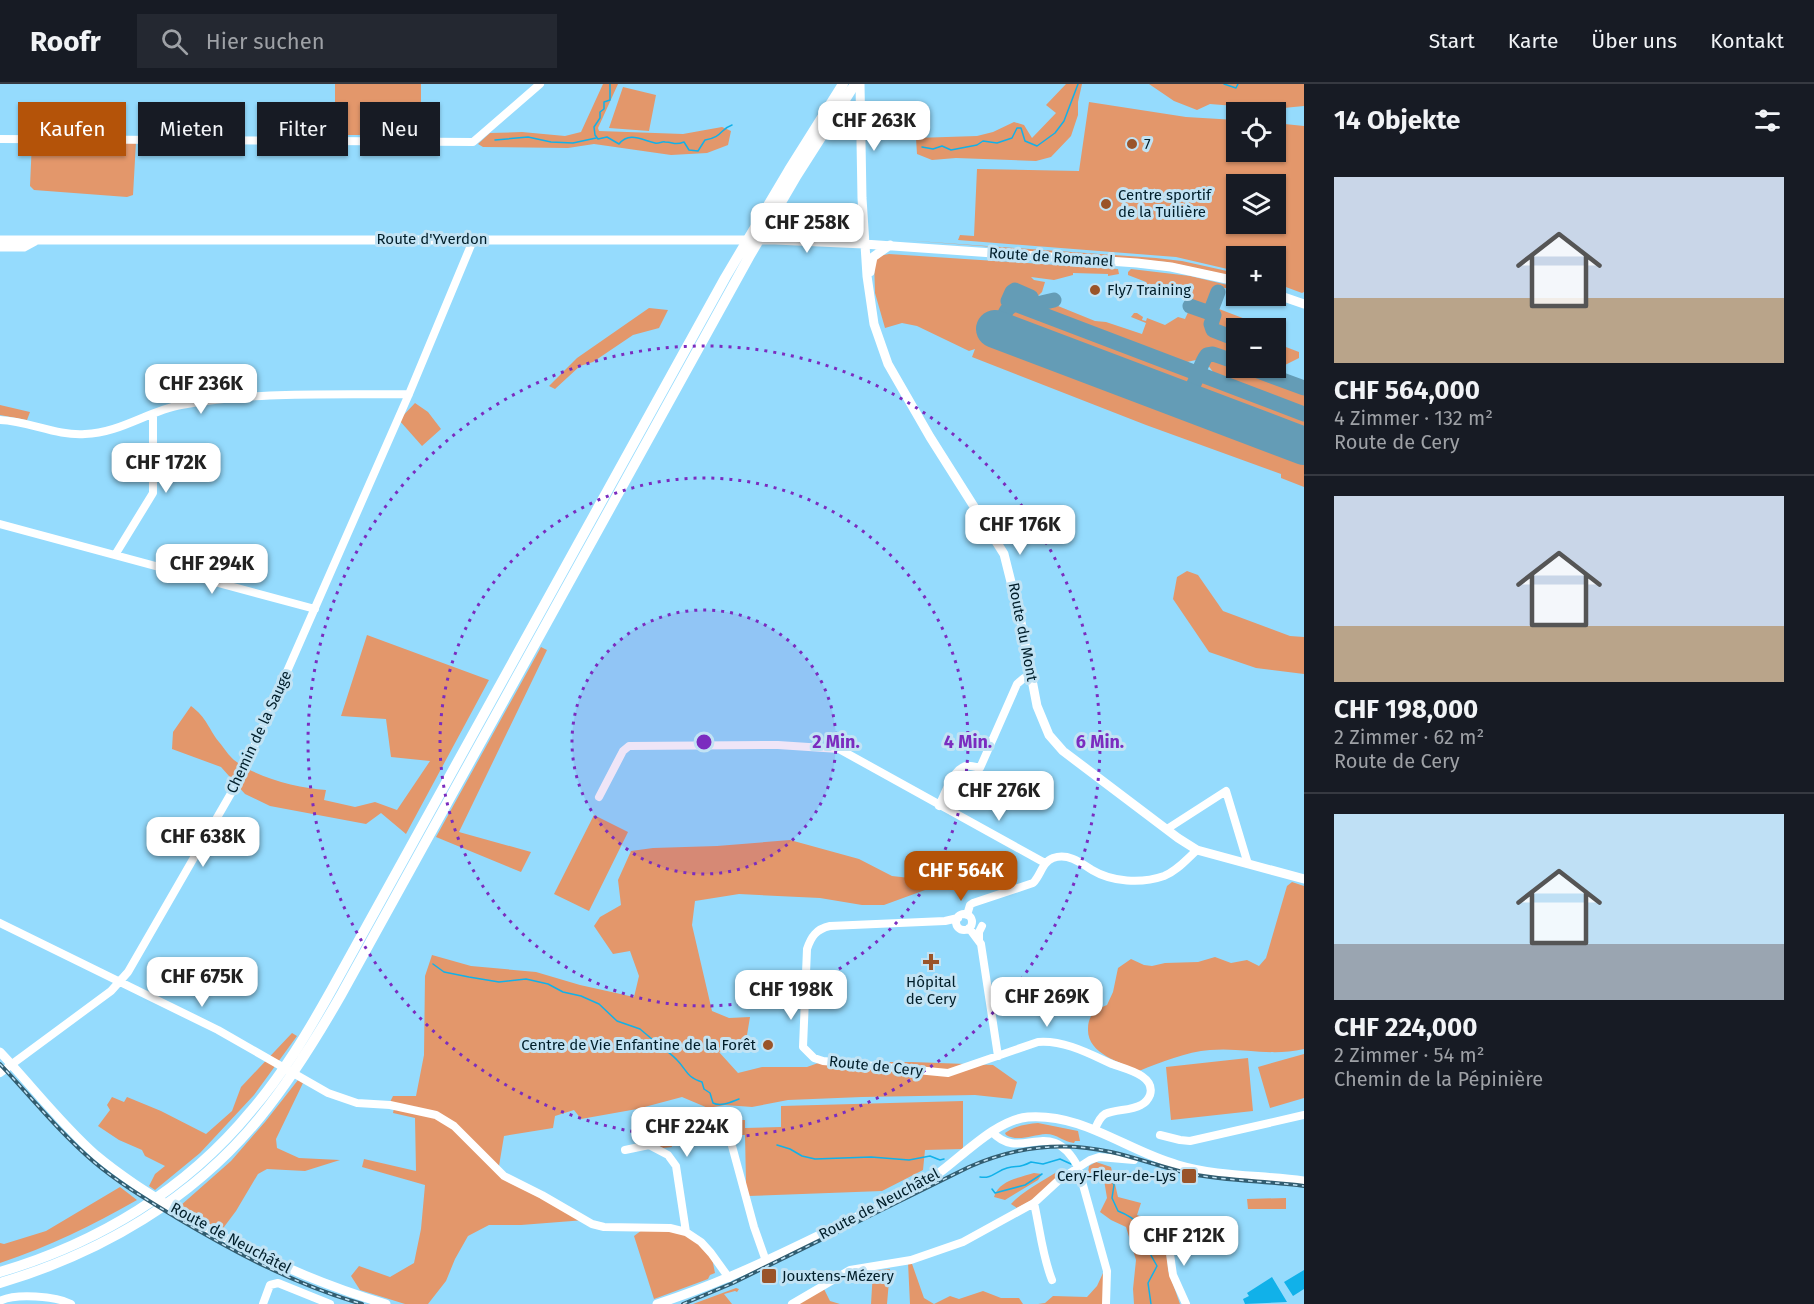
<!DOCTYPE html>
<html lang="de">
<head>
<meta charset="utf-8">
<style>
	:root { --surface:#171b24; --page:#242831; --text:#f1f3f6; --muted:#9ea1a6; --line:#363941; --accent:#b45309 }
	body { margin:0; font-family:"Fira Sans",sans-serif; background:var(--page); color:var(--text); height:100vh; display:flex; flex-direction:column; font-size:22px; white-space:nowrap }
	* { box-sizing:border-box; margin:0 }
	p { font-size:20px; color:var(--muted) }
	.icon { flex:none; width:33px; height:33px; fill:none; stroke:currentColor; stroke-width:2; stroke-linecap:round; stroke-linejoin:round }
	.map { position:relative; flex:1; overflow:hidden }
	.details { display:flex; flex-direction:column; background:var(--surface); width:510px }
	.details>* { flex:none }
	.banner { position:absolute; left:18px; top:18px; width:570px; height:54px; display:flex; gap:12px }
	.buttons { position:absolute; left:1226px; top:18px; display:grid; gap:12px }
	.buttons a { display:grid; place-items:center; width:60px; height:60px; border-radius:0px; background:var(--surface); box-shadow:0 2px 4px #0004; font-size:30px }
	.price { position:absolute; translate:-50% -51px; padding:0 14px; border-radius:12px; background:#fff; color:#222; font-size:20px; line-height:39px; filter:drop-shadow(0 2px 3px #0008) }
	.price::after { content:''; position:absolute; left:50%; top:36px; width:18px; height:14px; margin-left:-9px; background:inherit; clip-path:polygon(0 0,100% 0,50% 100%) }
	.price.active { background:var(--accent); color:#fff }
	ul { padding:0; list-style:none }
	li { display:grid; align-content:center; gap:12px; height:318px; padding:0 30px }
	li+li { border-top:2px solid var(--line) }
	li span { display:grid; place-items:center; height:186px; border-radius:0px; color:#555 }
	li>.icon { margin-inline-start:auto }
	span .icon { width:108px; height:108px; fill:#fffc; stroke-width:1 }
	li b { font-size:26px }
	h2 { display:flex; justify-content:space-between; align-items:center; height:72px; padding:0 30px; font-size:26px }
	.pill { padding:0 21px; border-radius:0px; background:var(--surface); box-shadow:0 2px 4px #0004; font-size:21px; line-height:54px }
	.pill.active { background:var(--accent); color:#fff }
	header { display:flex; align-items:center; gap:36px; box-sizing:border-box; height:84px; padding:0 30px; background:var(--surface); border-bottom:2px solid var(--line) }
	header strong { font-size:28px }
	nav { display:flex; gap:33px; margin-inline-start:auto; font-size:21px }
	.search { width:420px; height:54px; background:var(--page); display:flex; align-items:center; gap:15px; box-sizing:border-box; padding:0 21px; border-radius:0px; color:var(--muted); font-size:22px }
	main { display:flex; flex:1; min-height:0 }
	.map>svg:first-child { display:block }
	.green { fill:#e3976b; fill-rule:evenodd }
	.water { fill:#11b1e9 }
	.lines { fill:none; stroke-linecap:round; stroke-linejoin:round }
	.stream { stroke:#11b1e9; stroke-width:1.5 }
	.taxiway { stroke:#649cb6; stroke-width:15 }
	.runway { stroke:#649cb6; stroke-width:38 }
	.minor { stroke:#fff; stroke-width:8 }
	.major { stroke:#fff; stroke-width:9 }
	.highway { stroke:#fff; stroke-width:10 }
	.rail-casing { stroke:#325d70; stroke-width:4 }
	.rail { stroke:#c2e3f4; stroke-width:1.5; stroke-dasharray:4.5; stroke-linecap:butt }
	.ring { fill:none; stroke:#7b2cbf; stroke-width:3; stroke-dasharray:3 6 }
	.poi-dot { fill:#9a5429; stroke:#c2e3f4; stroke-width:2 }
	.labels { text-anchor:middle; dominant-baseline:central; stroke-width:6; stroke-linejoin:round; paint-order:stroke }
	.poi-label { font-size:15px; fill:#011e2a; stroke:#c2e3f4; text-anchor:start }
	.street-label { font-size:15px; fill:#011e2a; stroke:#c2e3f4 }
	.centre { fill:#7b2cbf; stroke:#c2e3f4; stroke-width:3 }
	.ring-label { font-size:18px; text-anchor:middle; font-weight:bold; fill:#7b2cbf; stroke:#c2e3f4; stroke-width:6; stroke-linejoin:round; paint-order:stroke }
</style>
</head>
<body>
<header>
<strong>Roofr</strong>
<div class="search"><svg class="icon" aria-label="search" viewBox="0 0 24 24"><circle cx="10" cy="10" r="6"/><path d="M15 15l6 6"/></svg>Hier suchen</div>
<nav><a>Start</a><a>Karte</a><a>Über uns</a><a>Kontakt</a></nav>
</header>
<main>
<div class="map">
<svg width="1304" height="1220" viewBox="0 0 1304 1220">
	<rect width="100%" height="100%" fill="#95dbfd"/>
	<path class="green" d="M335,0H421V51H335Z
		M603,0H618L598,44L599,47L683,50L722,43L731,47L728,61L707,69L671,71L594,60L568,64L483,63L478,60L490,49L522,48L565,52L581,48Z
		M1066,0H1082L1078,18V31L1071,52L1051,73L1036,77L956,74L932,76L917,70L916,54L977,52L993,48L1014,38L1024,41L1032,54L1056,29L1046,21Z
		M1149,0H1304V22L1273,25L1210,20L1197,26L1174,17Z
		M623,3L656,11L649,47L609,44Z
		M1089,18L1186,33L1236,36V68H1275V39L1304,42V208L1302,209L1275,199V172H1236V187L1176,173L958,156L960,151L974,152L977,85L1079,87ZM1236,100H1275V140H1236Z
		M174,23H204V51H174Z
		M32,57L136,58L133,111L127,113L34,106L30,102Z
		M903,156L1156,174L1182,177L1236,189V193L1167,178L999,166L994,163Z
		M889,170L1118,185L1119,190L1108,192V190L1073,189V191L1054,196L1031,193L1034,196L1045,198L1042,208L1038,212L1011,201L991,254L1304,373V403L1281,394V390L1146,341L972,273L975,265L969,267L917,242L902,239L885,244L875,209L874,176L879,172Z
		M1131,185L1190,192L1236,203V207L1227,204H1219L1214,210L1210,223L1203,225L1191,221L1192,218L1157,203H1155L1153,206L1149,204L1146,198L1128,191V188Z
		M1058,222L1095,237L1106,238L1142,250L1146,239L1131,233L1134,229H1137L1143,233L1142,236L1146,237L1147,234L1165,241L1178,233L1185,235L1190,224L1211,232L1210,241L1212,247L1236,257V273C1221,267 1206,258 1196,276L1182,279L1046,228L1042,225Z
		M649,224L668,226L659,244L633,251L593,278L580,282L555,305L549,302L577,274Z
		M1018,224L1185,287L1189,291L1190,299L1184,305H1178L1014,242L1009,236C1008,229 1011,225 1018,224Z
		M1219,225L1261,241L1266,244H1236V253L1218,246L1214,241Z
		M1278,260L1299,268V274L1273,287L1264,284H1275V268Z
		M1212,274L1304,309V326L1217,293L1207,280Z
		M1207,296L1304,333V352L1203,314L1199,310L1197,305L1201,298Z
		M415,319L428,328L441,345L422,362L399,336Z
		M0,321L30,328L27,336L0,331Z
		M1187,487L1198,491L1223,527L1290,552L1304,553V590L1256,584L1209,568L1173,515L1177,493Z
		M367,551L489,596L406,750L381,729L366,740L270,722L245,710L221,683L172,665L173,648L191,622C207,634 208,644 219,658C224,664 229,672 234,676C257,694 298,704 326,706L324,716L355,723L375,718L397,726L430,677L391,673L386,635L341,632Z
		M541,563L547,566L459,748L531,768L521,788L436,753Z
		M594,731L628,748L589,827L554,810Z
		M790,756L859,775L892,792L928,796L925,806L884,821H862L820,814L739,810L695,817L692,841L712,927L729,934L750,933L745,963L719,968L738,989L762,983H807L821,978H912L993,981L1017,998L1012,1015L975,1011L862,1013L788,1016L752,1023L725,1021L708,1024L682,1013L637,1025L581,1035L574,1026L555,1032L553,1044L504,1052L498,1088L585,1136L521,1141H489L468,1152L455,1175L446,1197L428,1220H405L360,1206L351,1192L359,1182L390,1193L414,1179L421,1145L425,1101L362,1083L364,1075L416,1087L415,1034L393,1029L394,1024L390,1018L393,1012H416L424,971L425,892L432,871L471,882L536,888L580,901L634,913L639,892L630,867L613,870L594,842L600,833L621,821L618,796L631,767L653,764L717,762Z
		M1292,798L1304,802V965C1269,973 1243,963 1210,966C1186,968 1161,978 1139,987C1120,978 1087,970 1088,945C1088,931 1095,926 1107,921L1113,908L1118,884L1131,875L1144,881L1152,882L1165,879L1198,878L1215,873L1231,879L1247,876L1259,882L1266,874L1287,802Z
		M292,949L297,952L254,1011L200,1069L155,1106L149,1102L155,1090L165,1082L145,1072L142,1066L119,1056L98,1042L110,1026L107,1021L112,1013L124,1018L127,1013L161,1027L206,1050L232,1027L241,1003Z
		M1304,970V1014L1270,1024L1258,983Z
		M1248,974L1253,1027L1171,1036L1166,983Z
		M298,996L303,999L276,1055L277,1064L299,1074L340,1076L305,1087L267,1085L258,1090L236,1127L221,1147L180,1122L231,1077L265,1038Z
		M963,1017V1065L925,1066L923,1086L882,1107L748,1112L745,1101L746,1099L745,1051H731L727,1036L731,1031L742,1034L741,1036H745V1044L781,1043V1022Z
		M1038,1039L1078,1047L1080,1057H1075L1074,1059C1064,1058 1057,1050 1046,1050C1032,1051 1018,1058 1006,1051L1005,1049C1015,1042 1026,1040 1038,1039Z
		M668,1045L672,1063L663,1064L652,1059L650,1046Z
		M1096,1078L1111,1083L1118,1113L1141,1119L1137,1131L1145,1134L1167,1169L1168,1186L1180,1220H1134L1133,1205L1136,1176L1126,1143L1111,1136L1100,1128L1107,1114L1104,1096L1090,1095L1088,1088L1089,1082Z
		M1060,1086C1051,1105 1035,1115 1017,1124L1011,1120C1024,1106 1043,1097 1060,1086Z
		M1034,1089L1042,1090L1038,1096L1005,1116L994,1113C999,1096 1019,1094 1034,1089Z
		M120,1103L137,1116C91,1142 50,1162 0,1179V1159L4,1160L46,1147Z
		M1286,1114V1125H1248L1247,1115Z
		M642,1146L680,1148L696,1156L712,1174L715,1189L710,1191L708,1195L654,1215L634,1152Z
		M911,1177L924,1214L934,1220L950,1212L959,1215L983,1207L1001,1214H1019L1023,1220H910L908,1178Z
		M890,1185L887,1220H871L873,1187Z
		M1103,1189L1106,1206L1105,1220H1038L1045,1219L1053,1212L1087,1213L1097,1202Z
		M736,1204L739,1205L737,1208L735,1207L724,1210L732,1220H693Z
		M824,1205L830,1217L840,1220H796Z"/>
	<path class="water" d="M1304,1186V1205L1293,1212L1284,1198Z
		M1272,1193L1287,1218L1245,1220L1243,1215L1249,1212L1247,1209Z"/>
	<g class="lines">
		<path class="stream" d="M610,0V16L604,18V25L600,28V34L594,43L595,51L598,55L607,53L619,60C629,47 642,56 655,59C659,60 662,57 665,58C674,58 674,62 684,58L689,66L698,67L705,56C723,53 720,45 732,41
			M1224,0L1236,4L1238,0
			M495,56L528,53L551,58L573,59L596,54
			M922,63L933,65L942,62L951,66L977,61L983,57L997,59L1012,54L1017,44H1021L1025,57L1037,62L1055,49L1064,37L1078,0
			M433,880L444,888L469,893L499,898L526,895L548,900L563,908L581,912L599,920L617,937L640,945L653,956L659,958C663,966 671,969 677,976C687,986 686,993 702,998L704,1005L710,1009L713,1019C721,1023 731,1018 739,1015
			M777,1061L790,1065L802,1072L815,1075L871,1073L909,1076L930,1072L940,1076L944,1075
			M1109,1091L1114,1101L1112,1114L1118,1127C1138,1135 1143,1142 1142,1163L1148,1166L1157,1182L1148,1199L1151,1220
			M980,1093C992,1095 996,1087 1007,1084C1018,1081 1018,1085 1031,1078L1043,1080L1060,1075L1071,1080
			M992,1105L995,1109L1025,1101L1042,1090"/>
		<path class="taxiway" d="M1008,217L1012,208L1015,206L1031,213L1034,224L1041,230
			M1190,222L1210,229L1218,208
			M1024,223L1054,216
			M1210,229L1214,231L1211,240L1213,246L1236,255
			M1014,252C1001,244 1000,226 1015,220L1304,330
			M1250,284L1304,304
			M1192,306L1194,316L1203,324
			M1172,312C1198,316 1195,286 1207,271L1213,270L1236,278"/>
		<path class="runway" d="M995,245L1304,362"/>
		<path class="minor" d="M0,55L473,58L540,0
			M0,336C29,337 56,352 85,350C120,349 148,327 181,321C256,307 333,311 409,310
			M0,440L315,525
			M115,471L153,409V330
			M599,713L623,667L629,662L778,661L839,665L1045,779
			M939,722C944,712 953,685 966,682C970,681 976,683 980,684L1017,600L1024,594L1031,592
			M1167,745L1226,707L1248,780
			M956 838a8 8 0 1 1 16 0a8 8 0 1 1-16 0Z
			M967,831L970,821L973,819L1033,799C1041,791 1042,778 1053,774C1068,769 1080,778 1092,786C1112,798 1141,800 1164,792C1177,787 1187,775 1197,766
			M958,834L945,837L830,842C816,845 811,853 807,865L803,963L814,974L823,977L948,989L1038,958C1064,956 1088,969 1112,980C1125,985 1156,991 1150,1011C1148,1016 1145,1019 1141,1021C1130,1027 1116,1025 1105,1030C1100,1033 1097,1040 1095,1045
			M0,839L218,946L328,1009L357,1019L390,1021L436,1031L454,1042L504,1092L542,1111L592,1140L604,1143L670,1144L686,1148L701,1158L711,1169L729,1194
			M969,844L981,860L998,972
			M979,856V848L982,842
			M0,989L111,907L128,888L241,692L409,310L474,154
			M725,1036L754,1143L766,1177
			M992,1048C1022,1080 1050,1030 1078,1083L1107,1187L1106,1220
			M1160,1051L1180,1056L1190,1057L1304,1031
			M625,1066L649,1061L668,1071L676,1082L686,1148
			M1034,1119C1040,1145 1042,1171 1052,1196
			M1164,1143L1161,1149L1170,1170L1173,1191L1186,1220
			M0,1217C15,1209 56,1212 71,1220
			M263,1220L270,1201L278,1199L330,1220
			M792,1220L850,1186L911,1176L963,1158L1034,1119L1059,1096L1090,1076L1099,1073L1134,1076"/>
		<path class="major" d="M860,0L862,114L867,192L874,240L888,280L930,353L1004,470L1021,538L1037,622L1049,651L1063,667L1178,754L1197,766L1304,795
			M0,156H775L864,160L1137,179L1171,183L1236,197
			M840,158L853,147L862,133
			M0,163H24L35,157
			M870,188L873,173L890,161
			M1275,210L1304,220
			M0,968C32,1002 61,1040 96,1071C122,1093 150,1110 179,1128C245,1167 312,1198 386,1220
			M657,1220C719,1200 777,1172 836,1143C864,1129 894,1116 922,1101C953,1083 992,1036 1028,1033C1083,1029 1127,1067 1178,1081C1218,1093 1262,1091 1304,1097"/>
		<path class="highway" d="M0,1188C98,1159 186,1106 251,1027C283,990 308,948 332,905L725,194L789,86L843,0
			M0,1199C101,1169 194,1115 261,1032C292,994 317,953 341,911L749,173L797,91L855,0"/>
		<g class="rail-casing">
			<path id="rail" d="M0,980C31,1013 60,1049 94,1078C120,1100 149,1117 177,1134C236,1169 296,1201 362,1220
				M683,1220L733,1199L969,1083C1014,1063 1063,1057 1111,1068C1138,1074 1164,1084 1191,1090C1228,1097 1266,1097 1304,1102"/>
		</g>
		<use href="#rail" class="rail"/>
	</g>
	<circle cx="704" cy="658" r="132" fill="#7b2cbf" fill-opacity=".12"/>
	<g class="ring">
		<circle cx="704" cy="658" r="132"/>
		<circle cx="704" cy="658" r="264"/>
		<circle cx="704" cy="658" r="396"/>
	</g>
	<g class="poi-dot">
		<circle cx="1132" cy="60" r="6"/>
		<circle cx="1106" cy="120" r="6"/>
		<circle cx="1095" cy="206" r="6"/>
		<path d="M928 869h6v6h6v6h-6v6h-6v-6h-6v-6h6z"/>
		<circle cx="768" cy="961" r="6"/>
		<rect x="1181" y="1084" width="16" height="16" rx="3"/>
		<rect x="761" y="1184" width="16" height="16" rx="3"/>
	</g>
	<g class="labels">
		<g class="poi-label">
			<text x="1144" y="60">7</text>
			<text x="1118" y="111">Centre sportif<tspan x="1118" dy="17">de la Tuilière</tspan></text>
			<text x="1107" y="206">Fly7 Training</text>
			<text x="931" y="898" text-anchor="middle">Hôpital<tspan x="931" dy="17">de Cery</tspan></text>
			<text x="756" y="961" text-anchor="end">Centre de Vie Enfantine de la Forêt</text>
			<text x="1176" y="1092" text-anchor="end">Cery-Fleur-de-Lys</text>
			<text x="782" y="1192">Jouxtens-Mézery</text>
		</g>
		<g class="street-label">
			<text x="432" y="155">Route d'Yverdon</text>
			<text transform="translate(1051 173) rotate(4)">Route de Romanel</text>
			<text transform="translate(1023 548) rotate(79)">Route du Mont</text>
			<text transform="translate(259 648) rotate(-65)">Chemin de la Sauge</text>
			<text transform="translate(876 982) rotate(6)">Route de Cery</text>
			<text transform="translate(879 1120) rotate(-28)">Route de Neuchâtel</text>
			<text transform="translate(231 1154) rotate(28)">Route de Neuchâtel</text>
		</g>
	</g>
	<circle cx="704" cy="658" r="9" class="centre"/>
	<g class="ring-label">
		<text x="836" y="664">2 Min.</text>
		<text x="968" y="664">4 Min.</text>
		<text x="1100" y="664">6 Min.</text>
	</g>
</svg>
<div class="buttons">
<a><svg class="icon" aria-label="locate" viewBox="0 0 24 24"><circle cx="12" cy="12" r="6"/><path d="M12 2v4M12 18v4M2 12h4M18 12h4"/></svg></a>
<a><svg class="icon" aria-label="layers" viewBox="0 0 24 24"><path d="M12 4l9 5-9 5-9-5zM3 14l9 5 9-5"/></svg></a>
<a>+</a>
<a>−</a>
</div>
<b class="price" style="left:874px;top:68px">CHF 263K</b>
<b class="price" style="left:807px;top:170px">CHF 258K</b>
<b class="price" style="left:201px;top:331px">CHF 236K</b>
<b class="price" style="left:166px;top:410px">CHF 172K</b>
<b class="price" style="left:1020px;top:472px">CHF 176K</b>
<b class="price" style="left:212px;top:511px">CHF 294K</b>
<b class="price" style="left:999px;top:738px">CHF 276K</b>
<b class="price" style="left:203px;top:784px">CHF 638K</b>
<b class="price active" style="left:961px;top:818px">CHF 564K</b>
<b class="price" style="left:202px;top:924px">CHF 675K</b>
<b class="price" style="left:791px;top:937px">CHF 198K</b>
<b class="price" style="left:1047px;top:944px">CHF 269K</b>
<b class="price" style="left:687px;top:1074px">CHF 224K</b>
<b class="price" style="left:1184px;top:1183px">CHF 212K</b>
<div class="banner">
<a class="pill active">Kaufen</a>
<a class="pill">Mieten</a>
<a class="pill">Filter</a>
<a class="pill">Neu</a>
</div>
</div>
<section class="details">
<h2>14 Objekte<svg class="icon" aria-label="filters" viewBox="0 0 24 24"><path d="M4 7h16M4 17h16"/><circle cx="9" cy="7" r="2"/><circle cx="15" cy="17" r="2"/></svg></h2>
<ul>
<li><span style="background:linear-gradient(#c9d6e8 65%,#b9a48a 0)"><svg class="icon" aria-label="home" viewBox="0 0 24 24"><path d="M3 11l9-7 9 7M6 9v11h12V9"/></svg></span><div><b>CHF 564,000</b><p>4 Zimmer · 132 m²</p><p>Route de Cery</p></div></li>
<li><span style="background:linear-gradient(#c9d6e8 70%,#b9a48a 0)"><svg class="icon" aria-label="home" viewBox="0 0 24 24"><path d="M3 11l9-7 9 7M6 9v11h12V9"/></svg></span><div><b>CHF 198,000</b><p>2 Zimmer · 62 m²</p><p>Route de Cery</p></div></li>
<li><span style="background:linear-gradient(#bfe0f5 70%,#9aa5b1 0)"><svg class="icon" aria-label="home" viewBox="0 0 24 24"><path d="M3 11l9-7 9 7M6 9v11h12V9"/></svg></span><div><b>CHF 224,000</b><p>2 Zimmer · 54 m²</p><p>Chemin de la Pépinière</p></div></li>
</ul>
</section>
</main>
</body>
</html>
